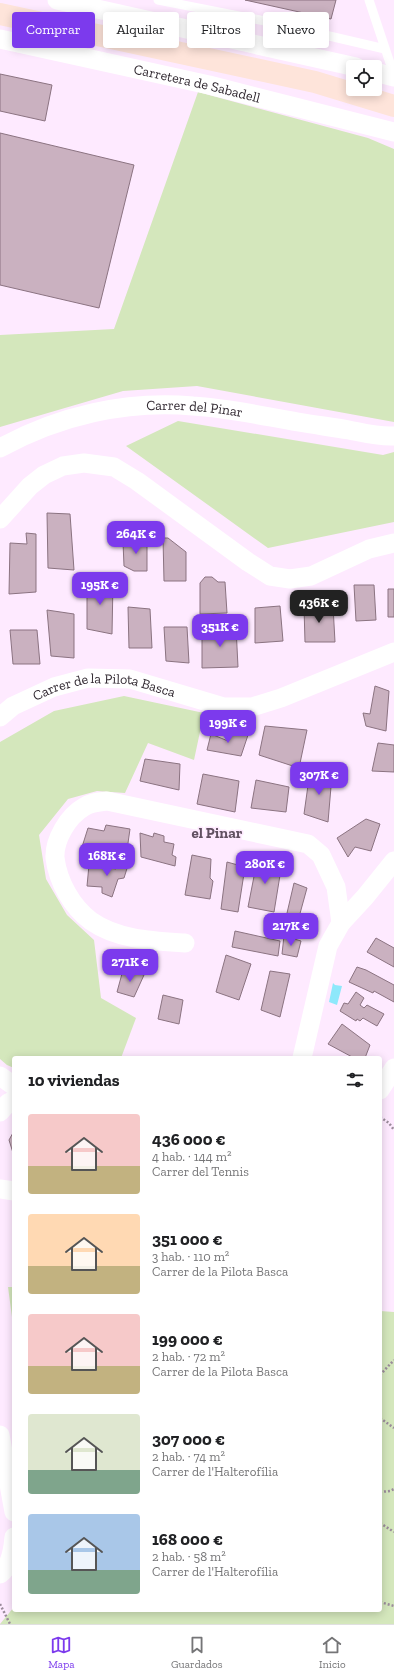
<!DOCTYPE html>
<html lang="es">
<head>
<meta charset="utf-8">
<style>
	:root { --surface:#fff; --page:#f6f6f6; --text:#202124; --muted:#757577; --line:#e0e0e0; --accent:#7c3aed }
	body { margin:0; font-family:"Zilla Slab",serif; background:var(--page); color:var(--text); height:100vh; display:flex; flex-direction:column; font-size:15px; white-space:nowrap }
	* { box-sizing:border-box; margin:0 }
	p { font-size:13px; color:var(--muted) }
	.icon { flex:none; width:22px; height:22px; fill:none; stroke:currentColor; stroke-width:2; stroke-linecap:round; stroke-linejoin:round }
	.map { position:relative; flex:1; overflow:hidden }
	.sheet { position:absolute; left:12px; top:1056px; width:370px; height:556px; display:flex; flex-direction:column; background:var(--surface); border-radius:4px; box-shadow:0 2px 10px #0003 }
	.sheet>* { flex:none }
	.hud { position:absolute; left:12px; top:12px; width:370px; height:36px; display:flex; gap:8px }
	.fabs { position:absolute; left:346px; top:60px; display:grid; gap:8px }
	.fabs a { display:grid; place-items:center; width:36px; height:36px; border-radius:4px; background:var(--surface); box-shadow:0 2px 10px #0003; font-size:20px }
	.price { position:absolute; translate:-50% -34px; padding:0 9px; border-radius:8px; background:var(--accent); color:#fff; font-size:13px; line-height:26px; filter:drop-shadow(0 1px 2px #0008) }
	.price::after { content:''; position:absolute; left:50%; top:24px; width:12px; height:9px; margin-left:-6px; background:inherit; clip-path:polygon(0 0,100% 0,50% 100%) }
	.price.current { background:#222; color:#fff }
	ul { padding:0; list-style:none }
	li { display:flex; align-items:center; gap:12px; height:100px; padding:0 16px }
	li span { display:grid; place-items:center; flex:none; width:112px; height:80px; border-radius:4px; color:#555 }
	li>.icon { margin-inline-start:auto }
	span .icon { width:48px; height:48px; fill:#fffc; stroke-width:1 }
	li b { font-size:17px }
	h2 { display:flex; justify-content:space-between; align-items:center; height:48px; padding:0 16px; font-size:17px }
	.tag { padding:0 14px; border-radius:4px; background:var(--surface); box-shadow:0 2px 10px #0003; font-size:14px; line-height:36px }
	.tag.current { background:var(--accent); color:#fff }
	.menu { display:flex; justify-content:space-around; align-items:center; height:56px; border-top:1px solid var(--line); background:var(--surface); font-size:11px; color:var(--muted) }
	.menu a { display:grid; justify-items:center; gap:2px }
	.menu .current { color:var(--accent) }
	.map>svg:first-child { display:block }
	.green { fill:#d4e7bc }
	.water { fill:#8ee8fb }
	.building { fill:#cab1c0; stroke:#8b7381 }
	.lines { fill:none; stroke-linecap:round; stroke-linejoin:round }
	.path { stroke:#9b8c9b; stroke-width:2.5; stroke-dasharray:2 2; stroke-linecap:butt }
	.lane { stroke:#fff; stroke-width:9 }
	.street { stroke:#fff; stroke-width:19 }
	.secondary { stroke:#fee4da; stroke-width:22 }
	.labels { text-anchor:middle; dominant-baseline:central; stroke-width:3; stroke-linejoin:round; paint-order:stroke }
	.street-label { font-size:14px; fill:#302830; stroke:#feeaff }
	.neighbourhood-label { font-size:15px; font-weight:bold; fill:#615061; stroke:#feeaff }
</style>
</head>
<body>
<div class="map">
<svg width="394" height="1624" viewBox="0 0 394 1624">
	<rect width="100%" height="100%" fill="#feeaff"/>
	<path class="green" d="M198,92L368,138L394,149V422L197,386L123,391L0,427V335L114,329Z
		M178,421L383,455L394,452V522L268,548L126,446Z
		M124,696L204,713L194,760L148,743L125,793L97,791L68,799L39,835L46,879L67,915L94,940L101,998L136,1018L121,1058H14V1068L7,1065L0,1059V742L54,711Z
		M8,1287H14V1332Z
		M380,1311L394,1312V1624H0L14,1607V1610H380Z"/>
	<path class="water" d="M333,983L335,985L342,986L337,1005L329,1002Z"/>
	<path class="building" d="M245,0H336L331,19Z
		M0,74L52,85L45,121L0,111Z
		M0,133L134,165L99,308L0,285Z
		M47,513L70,514L74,570L48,568Z
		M26,533L36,534V592L9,594L10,543L27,544Z
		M137,538H147V571H134L124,566L123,542H135Z
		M163,538H168L186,552V581H164Z
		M205,577H212L218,582H225L227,613L200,614V583Z
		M87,581L113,582L112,634L87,629Z
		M354,585H374L376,620L356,621Z
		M388,589H394V617H388Z
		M280,606L283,641L255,643V608Z
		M333,606L335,642H305L304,607Z
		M128,607L150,609L152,648H129Z
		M47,610L74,614V658L51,656Z
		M164,627H187L189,663L166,661Z
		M236,627L238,667L202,668V629Z
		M10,630H37L40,664H13Z
		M375,686L389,691L386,731L366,726L363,713L370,714Z
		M265,726L307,730L299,768L259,755Z
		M230,732L248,735L241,756L207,750L211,734L228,741Z
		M378,743L394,745V772L372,771Z
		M145,759L180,764L179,790L140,781Z
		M310,771L332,775L328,822L304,814Z
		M203,774L239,781L235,812L197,804Z
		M256,780L289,787L286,812L251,808Z
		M366,819L380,824L371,851L355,847L348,857L337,838Z
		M106,825L130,829L126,857L82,847L88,828L104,831Z
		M140,833L153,837L154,833L164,836V842L174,844L172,855L176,857L175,866L141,857Z
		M192,855L211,859L210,878L213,881L210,899L185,895Z
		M258,856L282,863L274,912L248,907Z
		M119,861L129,862L124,878L118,879L112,897L102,893V887L87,886L89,865L116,869Z
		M227,862L245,867L238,912L221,909Z
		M294,883L307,888L296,928L284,926Z
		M235,931L280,941L278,956L232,947Z
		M284,936L301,941L297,957L282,954Z
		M376,938L394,948V967L367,952Z
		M226,955L251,964L239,1000L216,992Z
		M357,967L366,970L394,985V1002L374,991L373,993L349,982Z
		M123,970L144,975L134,997L117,992Z
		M270,971L290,974L280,1017L261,1010Z
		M356,992L364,998L360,1005L364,1008L367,1005L384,1014L377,1026L363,1018L360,1021L357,1019L356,1021L340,1011L344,1003L348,1004Z
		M163,995L183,1000L179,1024L158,1019Z
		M342,1024L370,1045L365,1058H354L328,1044Z
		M14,1131V1156L9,1140Z"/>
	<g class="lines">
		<path class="path" d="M380,1117L389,1123L394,1130
			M380,1375L394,1360
			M380,1418L394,1428
			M380,1492L390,1491L394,1489
			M380,1523L394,1532
			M380,1602L394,1606
			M0,1604L10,1624"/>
		<path class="lane" d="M158,0L265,21L385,49
			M369,0L394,75"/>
		<g class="street">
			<path d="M57,0L356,67"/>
			<path id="s1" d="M0,39L209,85L394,132"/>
			<path d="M375,72L394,77"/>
			<path id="s2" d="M0,448C58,416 126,400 193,406C228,408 263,416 298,422C315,425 332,427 349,430C364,433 379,437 394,436"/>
			<path d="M0,519L30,486L44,475L63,466L84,463L114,467L137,481L248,562L270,576L290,579L311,576L369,549L394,543"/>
			<path id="s3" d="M0,717L13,706L54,687L88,678L130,679L224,707H252L281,698L394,652"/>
			<path d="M185,943C154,941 118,940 91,921C72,907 58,882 55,858C54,840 68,816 84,807C91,802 99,802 107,801L308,844L321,855L336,887L341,923"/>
			<path d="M302,1058L328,946L341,923L365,897L394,861"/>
			<path d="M0,1076L14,1086"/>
			<path d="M380,1090L394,1068"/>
			<path d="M0,1112L8,1103L14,1100"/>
			<path d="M0,1189L14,1191"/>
			<path d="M0,1435L14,1512"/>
			<path d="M0,1574C11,1566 13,1549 14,1537"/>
		</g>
		<path class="secondary" d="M0,14L315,82L394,106"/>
	</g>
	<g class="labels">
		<g class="street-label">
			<text stroke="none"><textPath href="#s1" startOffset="202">Carretera de Sabadell</textPath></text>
			<text stroke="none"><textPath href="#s2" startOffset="202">Carrer del Pinar</textPath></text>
			<text stroke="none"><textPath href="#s3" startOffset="113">Carrer de la Pilota Basca</textPath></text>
		</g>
		<g class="neighbourhood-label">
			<text x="217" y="833">el Pinar</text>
		</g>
	</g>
</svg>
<div class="fabs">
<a><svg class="icon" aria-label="locate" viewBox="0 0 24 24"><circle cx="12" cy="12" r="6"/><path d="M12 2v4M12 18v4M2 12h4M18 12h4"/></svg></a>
</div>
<b class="price" style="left:136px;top:555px">264K €</b>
<b class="price" style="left:100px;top:606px">195K €</b>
<b class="price current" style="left:319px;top:624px">436K €</b>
<b class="price" style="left:220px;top:648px">351K €</b>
<b class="price" style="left:228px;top:744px">199K €</b>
<b class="price" style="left:319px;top:796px">307K €</b>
<b class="price" style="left:107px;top:877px">168K €</b>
<b class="price" style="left:265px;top:885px">280K €</b>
<b class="price" style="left:291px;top:947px">217K €</b>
<b class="price" style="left:130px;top:983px">271K €</b>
<div class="hud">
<a class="tag current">Comprar</a>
<a class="tag">Alquilar</a>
<a class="tag">Filtros</a>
<a class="tag">Nuevo</a>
</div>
<section class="sheet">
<h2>10 viviendas<svg class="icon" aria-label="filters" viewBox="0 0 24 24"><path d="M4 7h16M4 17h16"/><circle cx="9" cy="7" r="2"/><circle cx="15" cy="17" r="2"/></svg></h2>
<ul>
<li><span style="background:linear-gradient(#f6c9c9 65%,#c2b280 0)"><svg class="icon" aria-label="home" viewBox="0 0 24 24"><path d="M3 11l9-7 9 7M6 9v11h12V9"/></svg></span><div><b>436 000 €</b><p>4 hab. · 144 m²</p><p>Carrer del Tennis</p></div></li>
<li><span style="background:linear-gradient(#ffd9b3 65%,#c2b280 0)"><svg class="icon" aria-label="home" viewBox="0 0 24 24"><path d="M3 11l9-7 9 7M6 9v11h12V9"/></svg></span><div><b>351 000 €</b><p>3 hab. · 110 m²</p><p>Carrer de la Pilota Basca</p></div></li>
<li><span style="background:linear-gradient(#f6c9c9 65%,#c2b280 0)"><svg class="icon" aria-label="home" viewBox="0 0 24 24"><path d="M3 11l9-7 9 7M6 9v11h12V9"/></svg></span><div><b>199 000 €</b><p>2 hab. · 72 m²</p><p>Carrer de la Pilota Basca</p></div></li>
<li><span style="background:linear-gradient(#dfe7d0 70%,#7fa58c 0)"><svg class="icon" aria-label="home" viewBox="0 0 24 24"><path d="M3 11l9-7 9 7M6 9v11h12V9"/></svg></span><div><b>307 000 €</b><p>2 hab. · 74 m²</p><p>Carrer de l'Halterofília</p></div></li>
<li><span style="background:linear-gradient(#a9c7e8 70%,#7fa58c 0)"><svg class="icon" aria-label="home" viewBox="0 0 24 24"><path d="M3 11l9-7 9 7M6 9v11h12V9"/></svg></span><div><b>168 000 €</b><p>2 hab. · 58 m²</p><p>Carrer de l'Halterofília</p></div></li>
</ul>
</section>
</div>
<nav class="menu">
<a class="current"><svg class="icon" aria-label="map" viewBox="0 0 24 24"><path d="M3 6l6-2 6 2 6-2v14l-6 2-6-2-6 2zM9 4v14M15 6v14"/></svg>Mapa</a>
<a><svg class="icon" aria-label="saved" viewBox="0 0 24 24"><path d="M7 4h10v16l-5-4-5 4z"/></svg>Guardados</a>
<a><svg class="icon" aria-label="home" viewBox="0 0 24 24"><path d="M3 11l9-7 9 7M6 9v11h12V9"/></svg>Inicio</a>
</nav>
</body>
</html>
